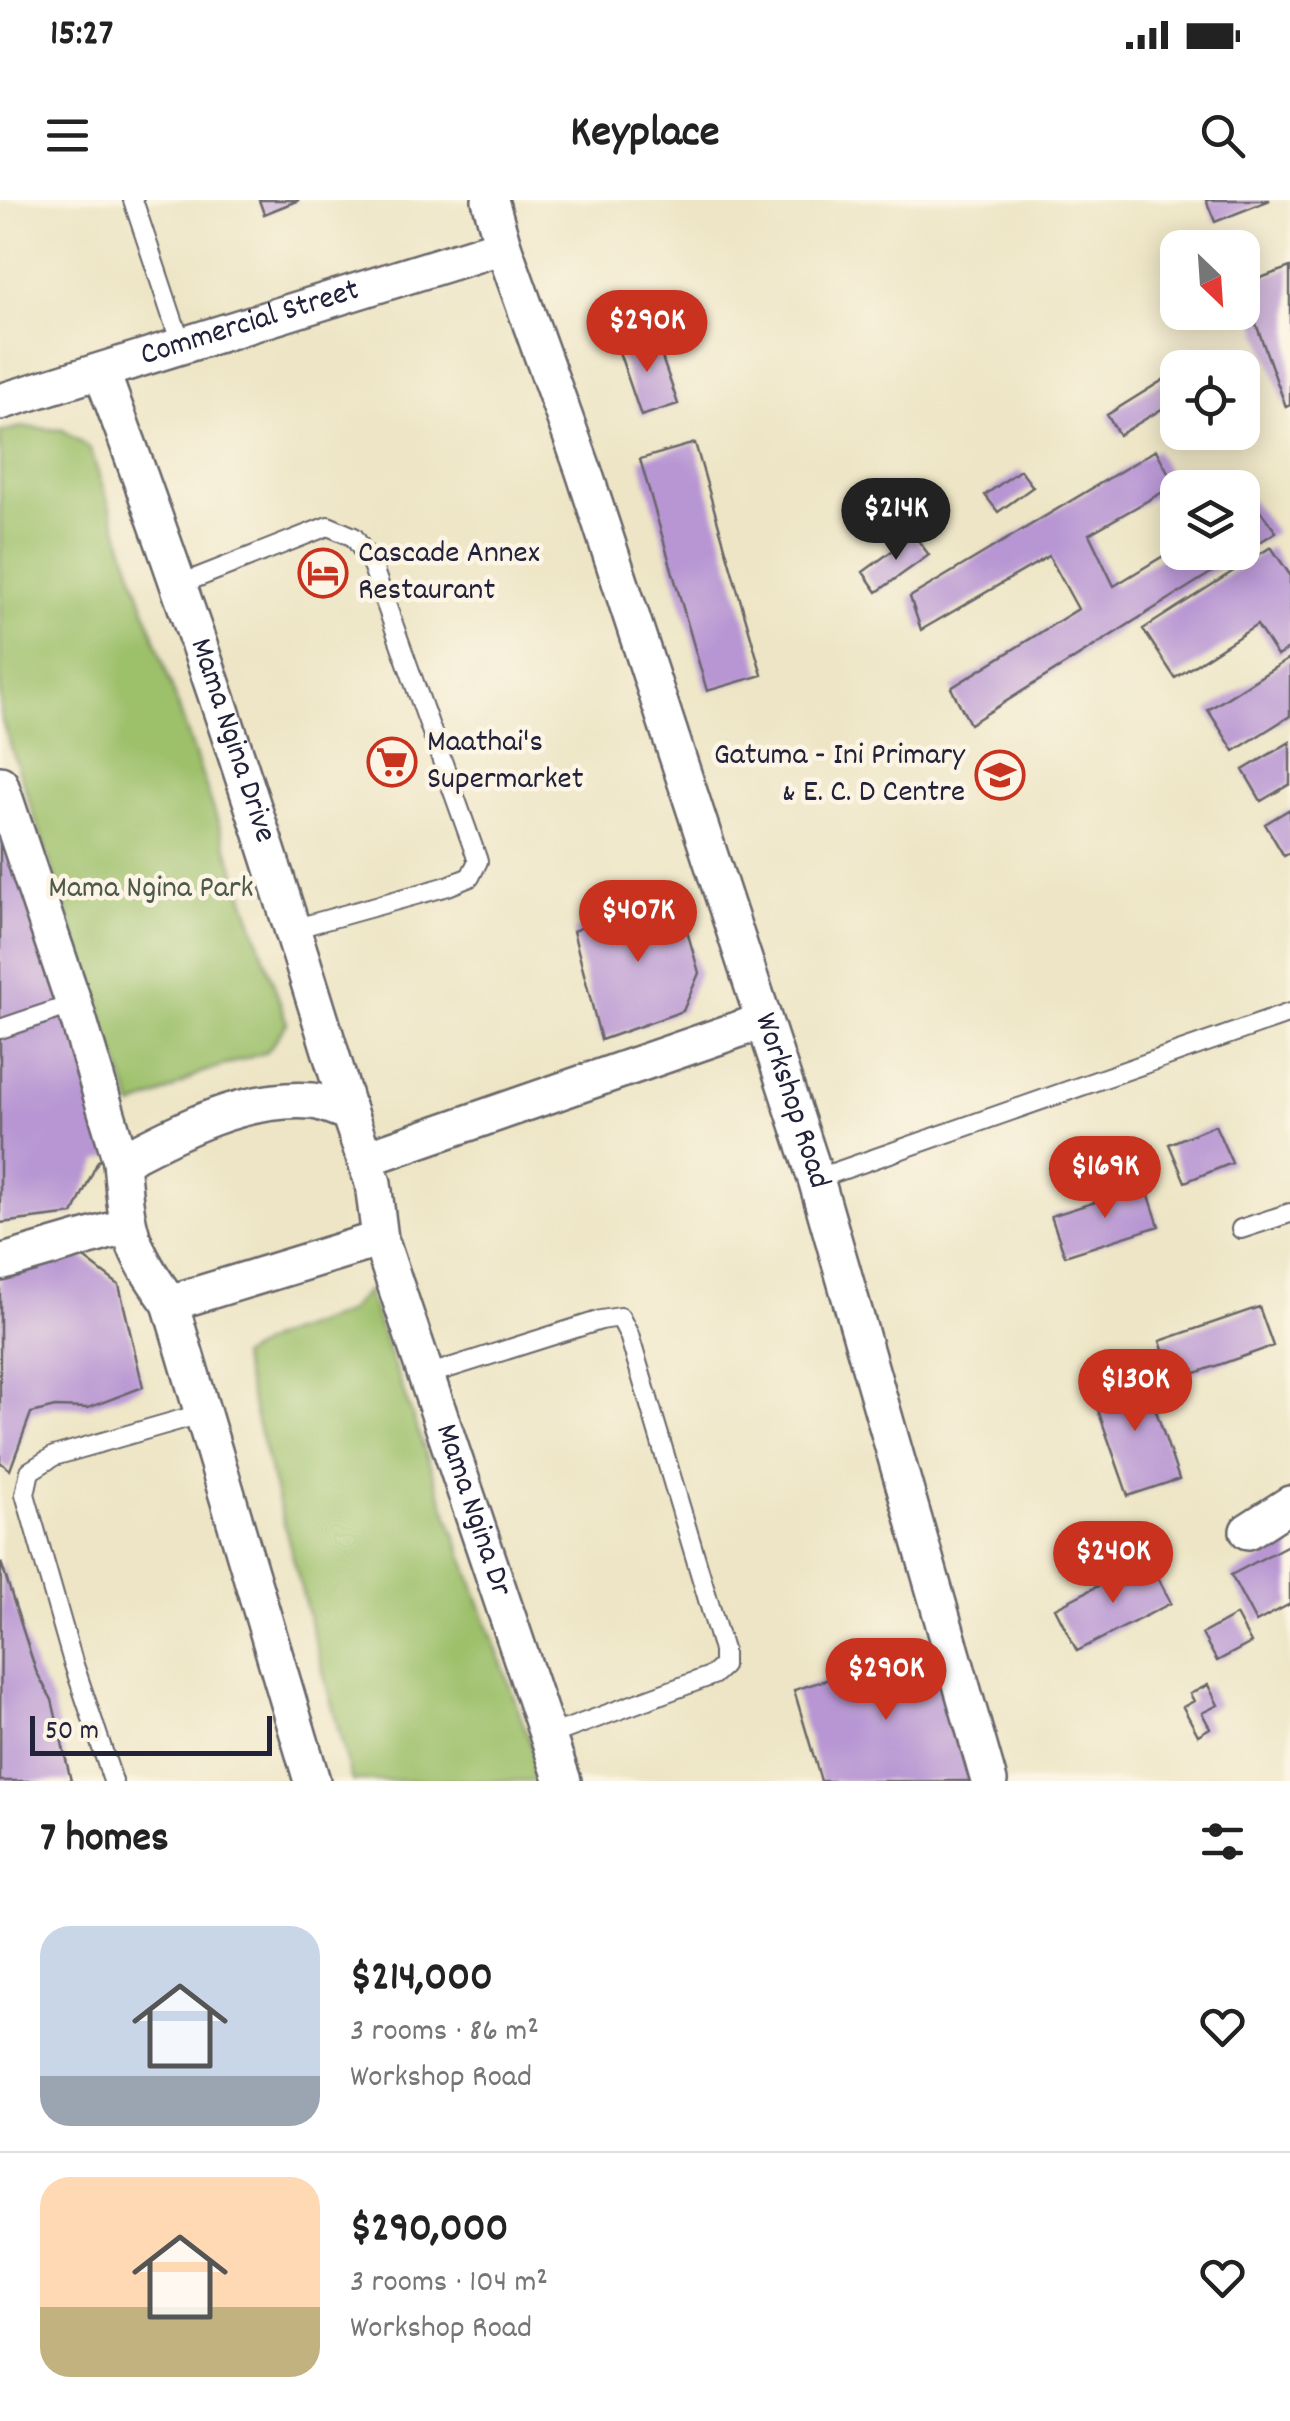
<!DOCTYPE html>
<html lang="en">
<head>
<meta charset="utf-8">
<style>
	:root { --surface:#fff; --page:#f6f6f6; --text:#222; --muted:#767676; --line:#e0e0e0; --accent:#c8321e }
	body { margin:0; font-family:Dekko,sans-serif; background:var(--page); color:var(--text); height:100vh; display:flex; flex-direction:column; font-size:38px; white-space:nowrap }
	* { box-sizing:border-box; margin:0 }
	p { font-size:32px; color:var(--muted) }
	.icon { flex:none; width:55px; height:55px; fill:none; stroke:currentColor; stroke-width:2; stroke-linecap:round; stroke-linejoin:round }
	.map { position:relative; height:1581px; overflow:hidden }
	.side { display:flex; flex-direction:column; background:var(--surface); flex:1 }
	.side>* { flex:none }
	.needle { width:65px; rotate:155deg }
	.buttons { position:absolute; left:1160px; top:30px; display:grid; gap:20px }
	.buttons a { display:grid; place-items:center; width:100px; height:100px; border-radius:20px; background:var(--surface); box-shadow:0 5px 25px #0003; font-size:50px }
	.scale { position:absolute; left:30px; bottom:25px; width:242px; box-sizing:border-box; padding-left:10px; border:5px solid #22223b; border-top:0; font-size:28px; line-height:35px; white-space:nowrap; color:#22223b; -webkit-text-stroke:8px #fcf5e5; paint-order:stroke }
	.price { position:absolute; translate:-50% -85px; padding:0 22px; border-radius:35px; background:var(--accent); color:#fff; font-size:32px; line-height:65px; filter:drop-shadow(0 2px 5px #0008) }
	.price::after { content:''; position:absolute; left:50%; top:60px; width:30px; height:22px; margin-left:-15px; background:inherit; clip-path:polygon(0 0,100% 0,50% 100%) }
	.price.active { background:#222; color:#fff }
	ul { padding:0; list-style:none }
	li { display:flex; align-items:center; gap:30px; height:250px; padding:0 40px }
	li+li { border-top:2px solid var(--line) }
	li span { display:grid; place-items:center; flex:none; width:280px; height:200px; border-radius:30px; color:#555 }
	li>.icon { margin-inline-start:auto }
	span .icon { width:120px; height:120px; fill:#fffc; stroke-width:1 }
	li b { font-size:42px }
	h2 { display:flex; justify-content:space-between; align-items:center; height:120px; padding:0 40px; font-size:42px }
	.status { display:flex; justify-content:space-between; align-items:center; height:70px; padding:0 50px; background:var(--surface); direction:ltr }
	.status svg { height:28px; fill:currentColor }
	header { display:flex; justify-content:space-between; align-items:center; height:130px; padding:0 40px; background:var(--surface); font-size:45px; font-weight:800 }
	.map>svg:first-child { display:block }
	.green { fill:#9dc06a; stroke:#607152; stroke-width:2.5 }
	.building { fill:#b896d3 }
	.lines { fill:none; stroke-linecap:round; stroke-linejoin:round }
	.lane-casing { stroke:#69666b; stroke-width:22 }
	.street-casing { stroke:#69666b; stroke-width:40 }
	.lane { stroke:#fff; stroke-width:18 }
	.street { stroke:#fff; stroke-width:35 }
	.labels { text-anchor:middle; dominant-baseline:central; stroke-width:9; stroke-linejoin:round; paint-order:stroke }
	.street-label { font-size:32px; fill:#22223b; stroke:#fcf5e5 }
	.poi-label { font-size:32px; fill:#22223b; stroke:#fcf5e5; text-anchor:start }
	.park-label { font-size:32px; fill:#4d594b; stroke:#fcf5e5 }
</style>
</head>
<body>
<div class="status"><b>15:27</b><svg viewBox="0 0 49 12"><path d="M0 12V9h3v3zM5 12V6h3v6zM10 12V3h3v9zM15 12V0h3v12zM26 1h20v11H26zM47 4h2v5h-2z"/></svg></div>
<header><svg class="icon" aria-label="menu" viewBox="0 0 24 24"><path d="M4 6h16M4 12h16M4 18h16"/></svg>Keyplace<svg class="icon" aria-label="search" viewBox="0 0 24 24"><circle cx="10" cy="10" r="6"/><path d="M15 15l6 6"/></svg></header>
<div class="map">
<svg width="1290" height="1581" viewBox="0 0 1290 1581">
	<rect width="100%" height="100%" fill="#fcf5e5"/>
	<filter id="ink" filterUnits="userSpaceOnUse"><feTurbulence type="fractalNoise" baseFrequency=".01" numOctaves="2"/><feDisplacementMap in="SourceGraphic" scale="20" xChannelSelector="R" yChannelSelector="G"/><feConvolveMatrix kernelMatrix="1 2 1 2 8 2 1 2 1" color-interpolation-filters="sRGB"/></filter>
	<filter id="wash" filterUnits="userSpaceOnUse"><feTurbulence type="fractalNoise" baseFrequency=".0048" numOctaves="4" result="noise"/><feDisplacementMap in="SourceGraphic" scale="40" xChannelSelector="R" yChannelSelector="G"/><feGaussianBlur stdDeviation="2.25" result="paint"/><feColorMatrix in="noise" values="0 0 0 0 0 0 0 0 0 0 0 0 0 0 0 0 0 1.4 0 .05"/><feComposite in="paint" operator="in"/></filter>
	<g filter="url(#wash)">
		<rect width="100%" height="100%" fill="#ede5c5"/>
		<path class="green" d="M22,227L63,230L90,249L287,823L267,852L200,873L171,890L133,907L0,515V232Z
			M367,1091L544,1581H352L240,1157L269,1140L346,1113Z"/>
		<g id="blocks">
			<path class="building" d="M259,0H299L264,14Z
				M1206,0H1270L1215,22Z
				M1290,67V205L1286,207L1242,85Z
				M654,134L678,204L641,216L617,146Z
				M1168,177L1178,192V199L1119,235L1107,215Z
				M695,243L762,475L707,491L640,259Z
				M1156,250L1175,285L1089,334L1114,386L1178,347V352H1242V306L1252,300L1276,332L970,524L951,488L1078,409L1049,356L921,430L910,397Z
				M1020,270L1033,287L998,312L985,295Z
				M914,335L929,355L877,392L863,372Z
				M1271,347L1290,375V448L1277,456L1257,425L1175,478L1143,429Z
				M1290,458V516L1234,551L1208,510Z
				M1290,542V584L1261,601L1243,570Z
				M0,573L112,956L98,961L73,1014L0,1023Z
				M1290,609V653L1284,656L1265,624Z
				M675,689L699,773L683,811L601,840L573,731Z
				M1215,925L1232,963L1185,982L1169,944Z
				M1146,986L1159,1026L1065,1056L1051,1016Z
				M80,1055L119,1085L143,1187L88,1208L55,1207L31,1213L10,1270L0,1262V1075Z
				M1259,1107L1273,1146L1173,1181L1160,1141Z
				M1143,1172L1179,1279L1128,1296L1091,1190Z
				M1290,1344V1404L1256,1422L1231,1375Z
				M1149,1360L1171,1403L1077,1451L1055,1408Z
				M1,1362L36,1471L52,1500L71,1581H0Z
				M1236,1415L1251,1443L1217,1461L1202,1434Z
				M937,1445L972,1581H821L794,1490Z
				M1208,1485L1218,1505L1202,1513L1210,1528L1198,1535L1183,1507L1194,1501L1190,1494Z"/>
		</g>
	</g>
	<g filter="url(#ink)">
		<use href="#blocks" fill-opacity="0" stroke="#69666b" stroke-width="2.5"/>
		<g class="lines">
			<g class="lane-casing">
				<path id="lane" d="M133,0L181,144
					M181,384L328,326L354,337L372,365L478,661L470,677L448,686L293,729
					M0,829L74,804
					M816,979L1290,813
					M1241,1029L1290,1013
					M427,1175L601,1120L620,1117L629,1135L723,1450V1466L713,1475L548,1536
					M113,1581L73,1462L25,1294L30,1271L54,1256L204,1213"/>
			</g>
			<g class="street-casing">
				<g id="street">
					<path id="s1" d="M490,0L503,46L583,269L816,979L989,1581"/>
					<path id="s2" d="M102,173C193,417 274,664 349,913"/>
					<path id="s3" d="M0,202L503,46"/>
					<path d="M0,584L74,804L121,961"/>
					<path d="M367,958L763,821"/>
					<path id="s4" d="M380,1039L170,1103C128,1046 127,1030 121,961C179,930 244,896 312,901C324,902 337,909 349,913L373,983L380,1039L563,1581"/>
					<path d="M0,1063L127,1026"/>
					<path d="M170,1103L312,1581"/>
					<path d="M1248,1331L1290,1304"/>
				</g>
			</g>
			<use href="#lane" class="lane"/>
			<use href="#street" class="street"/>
		</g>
	</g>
	<defs>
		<g id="hotel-ring" transform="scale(2.5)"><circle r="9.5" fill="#fcf5e5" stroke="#c8321e" stroke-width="1.5"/><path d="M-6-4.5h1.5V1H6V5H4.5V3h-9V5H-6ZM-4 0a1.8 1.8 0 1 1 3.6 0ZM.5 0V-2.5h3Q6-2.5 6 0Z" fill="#c8321e"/></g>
		<g id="supermarket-ring" transform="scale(2.5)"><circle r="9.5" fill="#fcf5e5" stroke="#c8321e" stroke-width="1.5"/><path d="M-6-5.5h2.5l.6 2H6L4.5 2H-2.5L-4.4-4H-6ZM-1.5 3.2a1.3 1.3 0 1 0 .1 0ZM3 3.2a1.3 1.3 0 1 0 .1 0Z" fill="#c8321e"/></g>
		<g id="school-ring" transform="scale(2.5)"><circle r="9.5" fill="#fcf5e5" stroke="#c8321e" stroke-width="1.5"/><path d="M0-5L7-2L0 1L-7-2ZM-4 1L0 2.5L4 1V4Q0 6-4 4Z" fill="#c8321e"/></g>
	</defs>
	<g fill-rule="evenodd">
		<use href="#hotel-ring" x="323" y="373"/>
		<use href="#supermarket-ring" x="392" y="562"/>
		<use href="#school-ring" x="1000" y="575"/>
	</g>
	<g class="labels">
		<g class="street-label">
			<text stroke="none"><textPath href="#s3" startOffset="262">Commercial Street</textPath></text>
			<text stroke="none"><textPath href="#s2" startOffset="390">Mama Ngina Drive</textPath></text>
			<text stroke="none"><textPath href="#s1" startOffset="950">Workshop Road</textPath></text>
			<text stroke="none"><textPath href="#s4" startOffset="1032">Mama Ngina Dr</textPath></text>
		</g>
		<g class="poi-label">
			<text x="358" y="355">Cascade Annex<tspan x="358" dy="37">Restaurant</tspan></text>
			<text x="427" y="544">Maathai's<tspan x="427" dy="37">Supermarket</tspan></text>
			<text x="965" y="557" text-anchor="end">Gatuma - Ini Primary<tspan x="965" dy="37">&amp; E. C. D Centre</tspan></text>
		</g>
		<g class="park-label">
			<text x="151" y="690">Mama Ngina Park</text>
		</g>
	</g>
</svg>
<div class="buttons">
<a><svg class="needle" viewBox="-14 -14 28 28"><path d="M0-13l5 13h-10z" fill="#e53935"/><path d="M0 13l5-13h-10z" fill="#767676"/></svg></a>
<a><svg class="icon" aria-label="locate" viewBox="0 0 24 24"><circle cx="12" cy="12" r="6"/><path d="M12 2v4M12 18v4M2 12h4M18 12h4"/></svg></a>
<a><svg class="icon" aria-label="layers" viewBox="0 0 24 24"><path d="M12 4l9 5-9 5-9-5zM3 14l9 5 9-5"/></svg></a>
</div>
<div class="scale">50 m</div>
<b class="price" style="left:647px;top:175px">$290K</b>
<b class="price active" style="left:896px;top:363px">$214K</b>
<b class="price" style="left:638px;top:765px">$407K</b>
<b class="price" style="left:1105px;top:1021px">$169K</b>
<b class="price" style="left:1135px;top:1234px">$130K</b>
<b class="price" style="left:1113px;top:1406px">$240K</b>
<b class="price" style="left:886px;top:1523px">$290K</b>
</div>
<section class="side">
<h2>7 homes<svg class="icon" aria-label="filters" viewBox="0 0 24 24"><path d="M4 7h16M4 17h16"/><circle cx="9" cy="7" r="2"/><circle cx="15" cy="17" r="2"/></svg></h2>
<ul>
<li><span style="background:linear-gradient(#c9d6e8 75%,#9aa5b1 0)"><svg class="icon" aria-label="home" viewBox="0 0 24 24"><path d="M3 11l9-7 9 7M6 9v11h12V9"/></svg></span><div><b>$214,000</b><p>3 rooms · 86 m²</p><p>Workshop Road</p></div><svg class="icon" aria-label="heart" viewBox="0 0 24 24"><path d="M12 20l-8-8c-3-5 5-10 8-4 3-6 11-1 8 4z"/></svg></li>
<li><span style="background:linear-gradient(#ffd9b3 65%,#c2b280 0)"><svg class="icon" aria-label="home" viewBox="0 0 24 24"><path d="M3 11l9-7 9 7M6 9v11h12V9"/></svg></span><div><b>$290,000</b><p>3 rooms · 104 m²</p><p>Workshop Road</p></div><svg class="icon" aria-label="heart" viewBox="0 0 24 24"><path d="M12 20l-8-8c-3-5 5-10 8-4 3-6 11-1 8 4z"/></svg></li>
</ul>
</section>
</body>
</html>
